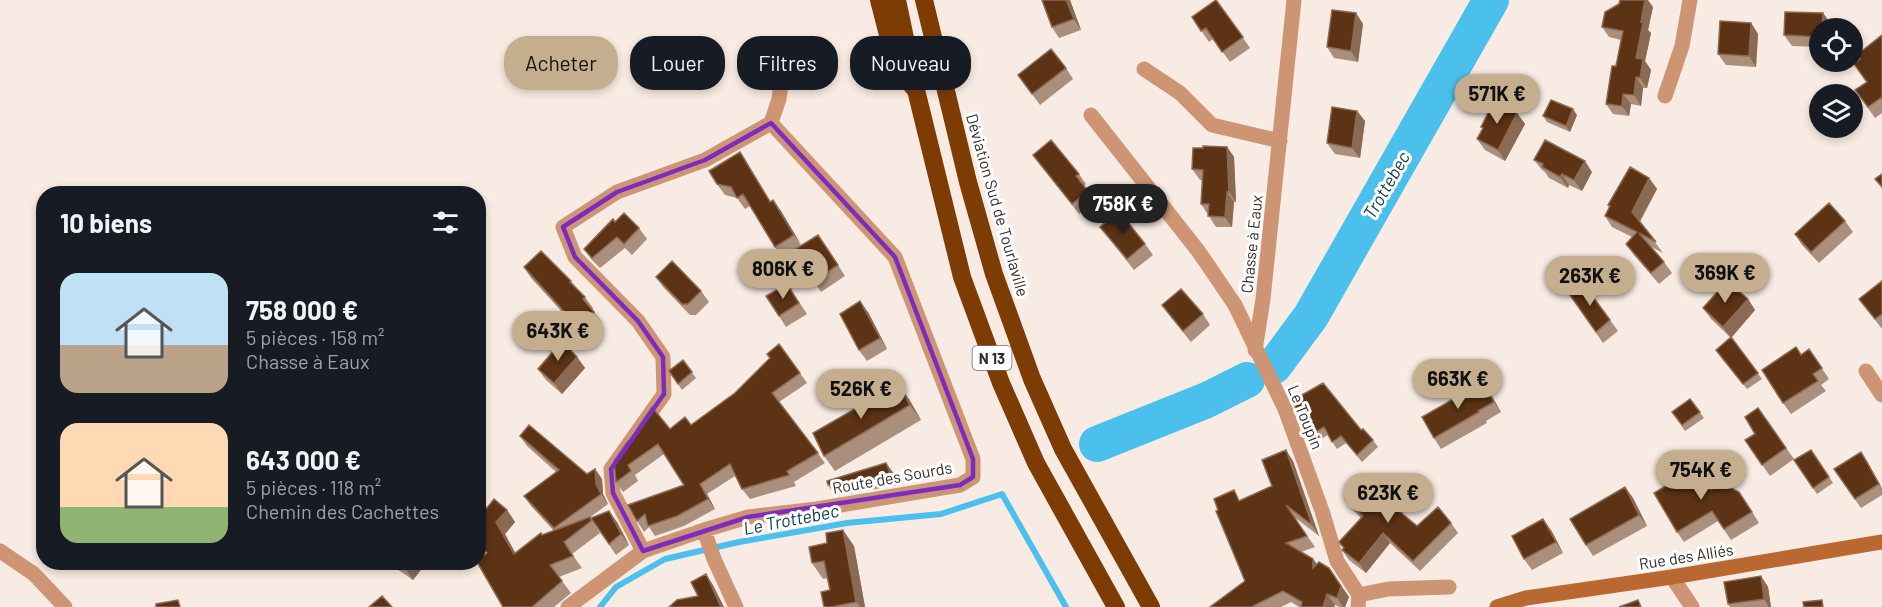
<!DOCTYPE html>
<html lang="fr">
<head>
<meta charset="utf-8">
<style>
	:root { --surface:#171b24; --page:#242831; --text:#f1f3f6; --muted:#9ea1a6; --accent:#c5ae8d }
	body { margin:0; font-family:Barlow,sans-serif; background:var(--page); color:var(--text); height:100vh; display:flex; flex-direction:column; font-size:22px; white-space:nowrap }
	* { box-sizing:border-box; margin:0 }
	p { font-size:20px; color:var(--muted) }
	.icon { flex:none; width:33px; height:33px; fill:none; stroke:currentColor; stroke-width:2; stroke-linecap:round; stroke-linejoin:round }
	.map { position:relative; flex:1; overflow:hidden }
	.drawer { position:absolute; left:36px; top:186px; width:450px; height:384px; display:flex; flex-direction:column; background:var(--surface); border-radius:24px; box-shadow:0 3px 9px #0003 }
	.drawer>* { flex:none }
	.hud { position:absolute; left:504px; top:36px; width:570px; height:54px; display:flex; gap:12px }
	.buttons { position:absolute; left:1809px; top:18px; display:grid; gap:12px }
	.buttons a { display:grid; place-items:center; width:54px; height:54px; border-radius:50%; background:var(--surface); box-shadow:0 3px 9px #0003; font-size:30px }
	.price { position:absolute; translate:-50% -51px; padding:0 14px; border-radius:21px; background:var(--accent); color:#111; font-size:20px; line-height:39px; filter:drop-shadow(0 2px 3px #0008) }
	.price::after { content:''; position:absolute; left:50%; top:36px; width:18px; height:14px; margin-left:-9px; background:inherit; clip-path:polygon(0 0,100% 0,50% 100%) }
	.price.on { background:#222; color:#fff }
	ul { padding:0; list-style:none }
	li { display:flex; align-items:center; gap:18px; height:150px; padding:0 24px }
	li span { display:grid; place-items:center; flex:none; width:168px; height:120px; border-radius:18px; color:#555 }
	li>.icon { margin-inline-start:auto }
	span .icon { width:72px; height:72px; fill:#fffc; stroke-width:1 }
	li b { font-size:26px }
	h2 { display:flex; justify-content:space-between; align-items:center; height:72px; padding:0 24px; font-size:26px }
	.chip { padding:0 21px; border-radius:24px; background:var(--surface); box-shadow:0 3px 9px #0003; font-size:21px; line-height:54px }
	.chip.on { background:var(--accent); color:#111 }
	.map>svg:first-child { display:block }
	.lines { fill:none; stroke-linecap:round; stroke-linejoin:round }
	.stream { stroke:#4bc0ed; stroke-width:6 }
	.river { stroke:#4bc0ed; stroke-width:36 }
	.street { stroke:#cd9574; stroke-width:15 }
	.secondary { stroke:#b96832; stroke-width:15 }
	.highway { stroke:#7e3c05; stroke-width:18 }
	.wall { fill:#aa8f7c }
	.shaded-wall { fill:#8b6a53 }
	.building { fill:#5c3315; stroke:#8b6a53; stroke-width:1.5 }
	.marked { fill:none; stroke:#7b2cbf; stroke-width:4.5; stroke-linejoin:round }
	.labels { text-anchor:middle; dominant-baseline:central; stroke-width:6; stroke-linejoin:round; paint-order:stroke }
	.shield { fill:#fff; stroke:#706c6a; stroke-width:1.5 }
	.shield-label { font-size:15px; font-weight:bold; fill:#322d2a }
	.street-label { font-size:16px; fill:#322d2a; stroke:#fff }
	.water-label { font-size:18px; font-style:italic; fill:#0d4053; stroke:#fff }
</style>
</head>
<body>
<div class="map">
<svg width="1882" height="607" viewBox="0 0 1882 607">
	<rect width="100%" height="100%" fill="#f8ebe3"/>
	<g class="lines">
		<path class="stream" d="M600,607L616,587L665,559L739,542L847,523L941,514L1002,494L1066,607"/>
		<path class="river" d="M1274,366L1311,316L1491,0
			M1097,444L1207,400L1247,380"/>
		<path class="street" d="M1144,69L1180,93L1212,125L1280,141
			M1665,96L1682,46L1690,0
			M1091,115L1199,252L1235,305L1285,409L1322,511L1337,561L1359,595L1358,607
			M1255,350L1263,299L1294,0
			M1866,371L1882,395
			M704,530L714,559L736,607
			M0,551L34,574L65,607
			M643,551L613,493L611,469L664,394L663,357L638,321L575,257L563,227L617,192L705,160L771,123L779,99L783,69
			M1672,577L1692,607
			M1359,595L1388,589L1449,587
			M568,607L643,551L704,530L748,517L817,509L960,485L973,477V459L895,257L771,123"/>
		<path class="secondary" d="M1497,607L1526,598L1672,577L1882,542"/>
		<path class="highway" d="M879,0L895,62L913,87
			M897,0L916,90L962,277L1001,383L1036,463L1116,607
			M924,0L968,182L994,274L1032,379L1063,449L1151,607"/>
	</g>
	<path class="wall" d="M1042,0H1070L1081,30L1059,38L1052,27Z
		M1217,0L1250,48L1230,62L1213,39L1209,42L1192,17Z
		M1653,7L1648,30L1651,33L1645,61L1651,70L1647,88H1643L1641,106L1631,104L1629,116L1613,114L1606,104L1616,66L1621,40L1609,37L1602,27Z
		M1356,13L1363,24L1358,62L1334,58L1327,47Z
		M1823,13L1831,24L1830,28H1820V47L1792,46L1784,35Z
		M1751,23L1758,34L1756,67L1726,65L1718,54Z
		M1882,35V113L1875,118L1855,90L1867,82L1854,64L1860,59Z
		M1066,68L1073,79L1040,105L1018,75Z
		M1357,111L1365,121L1360,158L1335,154L1327,143Z
		M1517,113L1525,124L1505,161L1485,150L1477,139L1483,129L1481,127Z
		M1577,115L1570,132L1547,122L1543,116Z
		M1227,147L1234,157L1236,202H1234L1232,227H1216L1201,204L1202,180H1200L1192,169L1203,148Z
		M740,152L771,202L781,211L801,246H826L845,276L821,292L794,251L782,258L775,247L750,206L745,209L737,198L725,195L717,184Z
		M1033,155L1079,174L1086,184L1084,186L1095,201L1079,214Z
		M1534,160L1592,172L1582,191L1569,185L1568,188L1549,178L1545,172L1542,170Z
		M1649,178L1657,189L1640,222L1663,253L1650,246L1664,262L1672,273L1659,284L1634,255L1626,244L1632,237L1612,227L1605,216L1609,208L1608,205Z
		M1845,221L1853,232L1819,263L1802,245L1795,234Z
		M615,222L639,228L647,239L632,255L625,248L600,268L592,260L584,249Z
		M1100,227L1145,244L1153,255L1134,270Z
		M524,267L571,281L578,290L585,297L593,308L592,309L602,322L586,338L531,278Z
		M656,277L701,291L709,302L696,315H690L664,288Z
		M1882,281V329L1859,299Z
		M1582,282L1618,331L1603,343L1570,295Z
		M787,284L807,314L786,327L779,316Z
		M1748,299L1755,310L1731,338L1762,379L1747,389L1720,356L1731,338L1711,319L1703,308Z
		M1162,305L1203,314L1210,325L1191,342L1170,316Z
		M868,312L887,349L867,361L859,350Z
		M779,344L807,383L779,402L825,463L794,482L796,486L750,499L742,489L735,476L707,494L715,509L684,526L655,536L649,527L644,532L637,521L684,485L664,454L635,475L638,481L623,492L616,482L639,432L637,429H670L691,425L735,393L770,358Z
		M1809,349L1829,379L1821,385L1826,391L1791,414L1783,403L1801,355Z
		M577,357L585,368L562,394L546,380L538,369Z
		M683,360L696,378L682,390L669,371Z
		M1483,382L1490,393L1501,412L1486,421L1487,423L1441,449L1434,438Z
		M909,399L921,420L835,471L824,456Z
		M1690,399L1704,418L1685,431L1672,412Z
		M1293,400L1361,430L1373,440L1378,447L1362,462L1346,443L1337,449L1328,435L1310,445L1305,438Z
		M1758,408L1794,459L1770,476L1745,440L1755,434Z
		M520,436L587,474L595,469L602,479L603,494L608,504L589,518L590,517L600,533L572,554L582,568L559,577L571,593L554,607H503L487,553L478,543V502L487,508L507,510L515,522L505,534L515,553L542,535L554,531L531,506L524,496L556,472L527,446Z
		M1811,450L1833,483L1817,494L1794,460Z
		M1293,461L1319,536L1293,516L1315,547L1301,552L1313,559L1317,564L1329,568L1349,597L1345,607H1339L1335,605L1334,607H1299L1291,602L1281,607H1210L1245,581L1241,500L1272,486Z
		M1867,461L1882,488V495L1861,508L1834,469Z
		M886,463L894,474L899,485L835,496L828,485Z
		M1697,467L1712,489L1746,502L1759,523L1731,540L1718,521L1684,542L1677,532Z
		M1625,487L1633,498L1647,526L1593,556L1586,545Z
		M1345,499L1396,502L1404,512L1402,513L1417,526L1451,523L1458,533L1420,571L1390,543L1366,573L1349,560L1342,550L1344,548L1339,542L1361,518L1352,509Z
		M591,518L617,522L629,545L616,555Z
		M1551,530L1563,553L1532,570L1524,559Z
		M854,546L865,607H824L830,590L828,578L823,579L812,563Z
		M392,562H427L413,580L397,569Z
		M1761,576L1768,587L1771,607H1730L1728,604Z"/>
	<path class="shaded-wall" d="M1066,0H1070L1081,30L1074,19Z
		M1645,0H1648L1653,7L1648,30L1651,33L1645,61L1651,70L1647,88L1640,78L1636,58L1641,22Z
		M1356,13L1363,24L1358,62L1351,51Z
		M1823,13L1831,24L1830,28H1822Z
		M1751,23L1758,34L1756,67L1749,56Z
		M1636,77L1643,88L1641,106L1634,95Z
		M1623,94L1631,104L1629,116L1622,106Z
		M1573,109L1577,115L1570,132L1566,126Z
		M1357,111L1365,121L1360,158L1352,148Z
		M1517,113L1525,124L1505,161L1498,150Z
		M1227,147L1234,157L1236,202L1229,192Z
		M1585,161L1592,172L1582,191L1574,180Z
		M1562,174L1569,185L1568,188L1560,177Z
		M1649,178L1657,189L1639,222L1632,212Z
		M1227,192L1234,202L1232,227L1225,217Z
		M773,200L781,211L802,246L794,235Z
		M1748,299L1755,310L1731,338L1723,327Z
		M860,301L868,312L887,349L880,338Z
		M577,357L585,368L562,394L554,383Z
		M1483,382L1490,393L1501,412L1494,402Z
		M898,384L909,399L921,420L910,405Z
		M1286,450L1293,461L1319,536L1312,525Z
		M1861,452L1867,461L1882,489L1879,484Z
		M886,463L894,474L899,485L891,475Z
		M595,469L602,479L603,494L608,504L601,494L596,484Z
		M700,484L707,494L715,509L708,499Z
		M1625,487L1633,498L1647,526L1639,515Z
		M507,510L515,522L505,534L522,565L514,554L496,522Z
		M609,511L617,522L629,545L621,534Z
		M1543,519L1551,530L1563,553L1556,542Z
		M843,530L854,546L865,607H860L856,602Z
		M1383,533L1390,543L1366,573L1359,563Z
		M1313,559L1321,570L1313,568Z
		M409,562H427L413,580L405,568Z
		M1329,568L1349,597L1345,607H1343L1337,598Z
		M706,574L713,585L724,607H721Z
		M1761,576L1768,587L1771,607H1769L1764,599Z
		M1327,594L1335,605L1334,607H1323Z"/>
	<path class="building" d="M1042,0H1066L1074,19L1052,27Z
		M1216,0L1243,37L1222,52L1206,28L1201,31L1192,17Z
		M1620,0H1645L1641,22L1643,23L1636,58L1643,59L1640,78L1636,77L1634,95L1623,94L1622,106L1606,104L1612,66H1616L1623,31L1602,27L1605,12L1619,4Z
		M1332,10L1356,13L1351,51L1327,47Z
		M1785,12L1823,13L1822,28H1820V37L1784,35Z
		M1720,21L1751,23L1749,56L1718,54Z
		M1882,35V97L1868,107L1855,90L1867,82L1854,64L1860,59L1857,55Z
		M1051,49L1066,68L1032,94L1018,75Z
		M1551,100L1573,109L1566,126L1543,116Z
		M1494,101L1517,113L1498,150L1477,139L1483,128L1481,127Z
		M1332,107L1357,111L1352,148L1327,143Z
		M1051,140L1079,174L1076,176L1088,191L1072,204L1033,155Z
		M1545,140L1585,161L1574,180L1562,174L1560,177L1542,167L1543,164L1534,160Z
		M1203,146L1227,147L1229,192H1227L1225,217L1208,216L1209,204H1201L1203,170L1192,169L1193,148H1203Z
		M740,152L770,202L773,200L794,235L775,247L743,194L737,198L731,187L717,184L709,171Z
		M1630,167L1649,178L1632,212L1656,242L1639,233L1664,262L1651,273L1626,244L1637,232L1605,216L1610,206L1608,205Z
		M1882,174V187L1875,179Z
		M1829,203L1845,221L1811,252L1795,234Z
		M1119,211L1145,244L1127,259L1100,227Z
		M624,213L639,228L624,244L617,237L592,258L584,249L613,219L615,222Z
		M818,235L838,265L813,281L794,250Z
		M541,251L571,281L570,282L585,297L583,299L594,312L578,327L524,267Z
		M672,261L701,291L688,304H682L656,277Z
		M1727,281L1748,299L1723,327L1703,308Z
		M1882,281V314L1875,319L1859,299Z
		M1582,282L1610,320L1596,332L1570,295Z
		M787,284L799,303L779,316L766,296Z
		M1181,289L1203,314L1183,331L1162,305Z
		M860,301L880,338L859,350L840,314Z
		M1731,337L1758,373L1743,384L1716,350Z
		M562,341L577,357L554,383L538,369Z
		M779,344L800,373L772,393L818,453L787,471L789,475L742,489L730,464L700,484L708,499L677,516L648,526L645,514L637,521L628,505L684,485L658,444L628,465L631,471L616,482L614,461L628,441L639,432L637,429L652,407L670,429L685,417L691,425L735,393L770,358L767,354Z
		M1796,347L1801,355L1809,349L1822,368L1813,374L1818,381L1783,403L1762,370Z
		M683,360L692,372L678,384L669,371Z
		M1483,382L1494,402L1478,411L1479,412L1434,438L1422,417Z
		M1323,383L1361,430L1363,429L1373,440L1357,455L1341,436L1332,442L1324,427L1305,438L1293,400Z
		M898,384L910,405L824,456L813,433Z
		M1690,399L1700,412L1682,425L1672,412Z
		M1758,408L1786,448L1762,465L1745,440L1755,434L1745,417Z
		M529,425L587,474L595,469L596,484L601,494L554,528L524,496L559,470L520,436Z
		M1286,450L1312,525L1286,505L1307,536L1286,543L1313,559V568L1319,562L1329,568L1341,586L1337,598L1327,594L1323,607H1301L1302,602L1283,591L1253,606L1254,607H1210L1245,581L1216,511L1218,510L1214,499L1234,490L1239,501L1272,486L1262,460Z
		M1811,450L1829,477L1813,488L1794,460Z
		M1861,452L1879,484L1855,499L1834,469Z
		M886,463L891,475L828,485L827,481Z
		M1697,467L1711,490L1721,483L1739,492L1752,512L1724,529L1712,511L1677,532L1654,493Z
		M1368,475L1396,502L1393,506L1417,526L1438,507L1451,523L1413,561L1383,533L1359,563L1342,550L1344,548L1339,542L1363,516L1345,499Z
		M1625,487L1639,515L1586,545L1570,519Z
		M494,499L507,510L496,522L514,554L541,533L542,535L590,517L591,521L564,542L573,556L550,565L562,581L532,607H503L477,562H478V560L487,553L478,541V502L487,508Z
		M609,511L621,534L609,544L591,518Z
		M1543,519L1556,542L1524,559L1512,536Z
		M843,530L856,602L831,607H824L821,592L830,590L824,561L812,563L809,547L827,543L826,533Z
		M396,562H409L405,568Z
		M706,574L721,607H669L677,600L698,596L691,582Z
		M1761,576L1764,599L1728,604L1724,582Z
		M382,596L392,607H369Z
		M178,600L180,607H156V604Z
		M1638,600L1641,607H1619Z
		M1822,600L1823,607H1804L1803,602Z"/>
	<path class="marked" d="M771,123L895,257L973,459V477L960,485L748,517L643,551L613,493L611,469L664,394L663,357L638,321L575,257L563,227L617,192L705,160Z"/>
	<g class="labels">
		<rect class="shield" x="972.5" y="346" width="39" height="24" rx="4.5"/>
		<g class="shield-label">
			<text x="992" y="358">N 13</text>
		</g>
		<g class="street-label">
			<text transform="translate(998 205) rotate(74)">Déviation Sud de Tourlaville</text>
			<text transform="translate(1251 244) rotate(-84)">Chasse à Eaux</text>
			<text transform="translate(1306 417) rotate(68)">Le Toupin</text>
			<text transform="translate(892 477) rotate(-10)">Route des Sourds</text>
			<text transform="translate(1686 556) rotate(-9)">Rue des Alliés</text>
		</g>
		<g class="water-label">
			<text transform="translate(1386 185) rotate(-60)">Trottebec</text>
			<text transform="translate(791 519) rotate(-11)">Le Trottebec</text>
		</g>
	</g>
</svg>
<div class="buttons">
<a><svg class="icon" aria-label="locate" viewBox="0 0 24 24"><circle cx="12" cy="12" r="6"/><path d="M12 2v4M12 18v4M2 12h4M18 12h4"/></svg></a>
<a><svg class="icon" aria-label="layers" viewBox="0 0 24 24"><path d="M12 4l9 5-9 5-9-5zM3 14l9 5 9-5"/></svg></a>
</div>
<b class="price" style="left:1497px;top:125px">571K €</b>
<b class="price on" style="left:1123px;top:235px">758K €</b>
<b class="price" style="left:783px;top:300px">806K €</b>
<b class="price" style="left:1725px;top:304px">369K €</b>
<b class="price" style="left:1590px;top:307px">263K €</b>
<b class="price" style="left:558px;top:362px">643K €</b>
<b class="price" style="left:1458px;top:410px">663K €</b>
<b class="price" style="left:861px;top:420px">526K €</b>
<b class="price" style="left:1701px;top:501px">754K €</b>
<b class="price" style="left:1388px;top:524px">623K €</b>
<div class="hud">
<a class="chip on">Acheter</a>
<a class="chip">Louer</a>
<a class="chip">Filtres</a>
<a class="chip">Nouveau</a>
</div>
<section class="drawer">
<h2>10 biens<svg class="icon" aria-label="filters" viewBox="0 0 24 24"><path d="M4 7h16M4 17h16"/><circle cx="9" cy="7" r="2"/><circle cx="15" cy="17" r="2"/></svg></h2>
<ul>
<li><span style="background:linear-gradient(#bfe0f5 60%,#b9a48a 0)"><svg class="icon" aria-label="home" viewBox="0 0 24 24"><path d="M3 11l9-7 9 7M6 9v11h12V9"/></svg></span><div><b>758 000 €</b><p>5 pièces · 158 m²</p><p>Chasse à Eaux</p></div></li>
<li><span style="background:linear-gradient(#ffd9b3 70%,#8fb573 0)"><svg class="icon" aria-label="home" viewBox="0 0 24 24"><path d="M3 11l9-7 9 7M6 9v11h12V9"/></svg></span><div><b>643 000 €</b><p>5 pièces · 118 m²</p><p>Chemin des Cachettes</p></div></li>
</ul>
</section>
</div>
</body>
</html>
